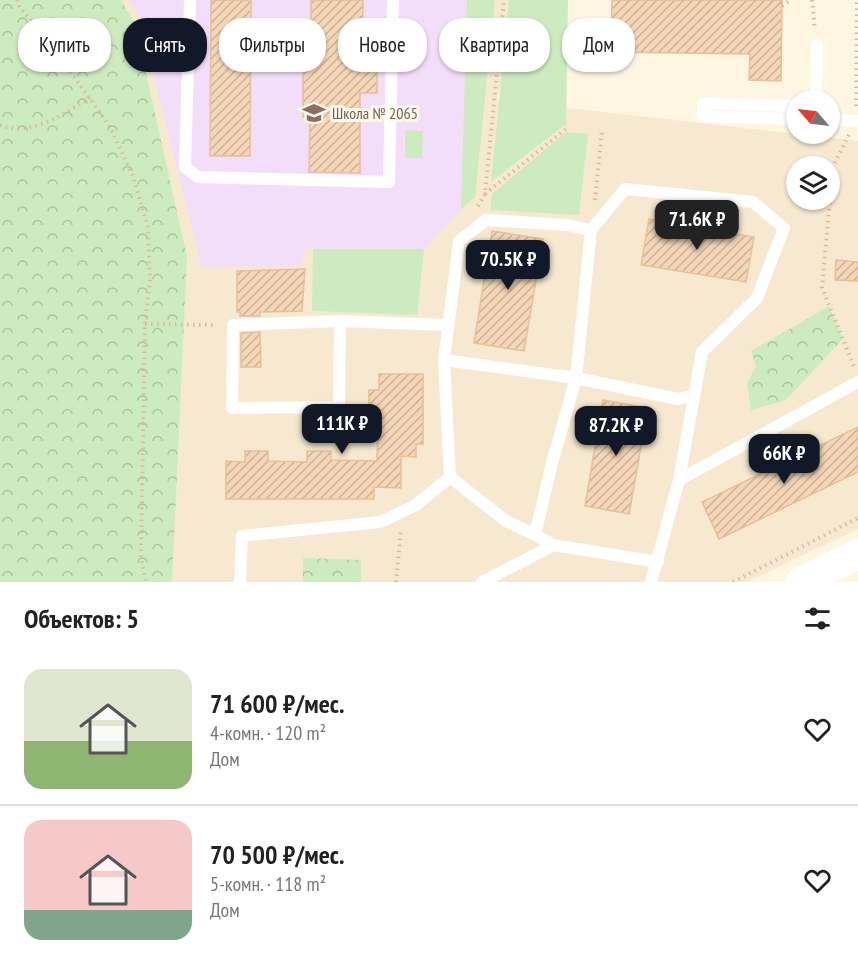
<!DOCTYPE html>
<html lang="ru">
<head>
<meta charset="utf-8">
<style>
	:root { --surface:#fff; --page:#f6f6f6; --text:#222; --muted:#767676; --line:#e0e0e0; --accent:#111827 }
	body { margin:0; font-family:"PT Sans Narrow",sans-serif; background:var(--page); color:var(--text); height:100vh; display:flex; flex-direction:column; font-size:22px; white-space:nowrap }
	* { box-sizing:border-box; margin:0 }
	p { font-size:20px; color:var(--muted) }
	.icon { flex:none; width:33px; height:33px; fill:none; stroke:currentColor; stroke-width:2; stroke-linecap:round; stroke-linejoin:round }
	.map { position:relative; height:582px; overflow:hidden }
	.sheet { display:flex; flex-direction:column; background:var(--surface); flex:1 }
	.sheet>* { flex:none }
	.top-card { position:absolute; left:18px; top:18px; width:822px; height:54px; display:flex; gap:12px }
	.needle { width:39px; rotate:298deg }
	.controls { position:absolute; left:786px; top:90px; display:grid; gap:12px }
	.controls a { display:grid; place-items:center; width:54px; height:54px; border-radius:50%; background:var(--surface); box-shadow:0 2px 4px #0004; font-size:30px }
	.price { position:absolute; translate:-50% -51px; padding:0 14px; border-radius:12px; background:var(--accent); color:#fff; font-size:20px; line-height:39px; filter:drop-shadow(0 2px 3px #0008) }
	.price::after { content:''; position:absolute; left:50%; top:36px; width:18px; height:14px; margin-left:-9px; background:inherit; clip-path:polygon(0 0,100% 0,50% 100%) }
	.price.active { background:#222; color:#fff }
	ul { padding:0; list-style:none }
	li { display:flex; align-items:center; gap:18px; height:150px; padding:0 24px }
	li+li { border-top:2px solid var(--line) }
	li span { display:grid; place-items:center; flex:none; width:168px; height:120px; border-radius:18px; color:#555 }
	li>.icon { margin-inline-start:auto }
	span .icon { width:72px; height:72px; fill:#fffc; stroke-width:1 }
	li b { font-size:26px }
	h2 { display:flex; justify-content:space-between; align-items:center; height:72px; padding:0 24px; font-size:26px }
	.chip { padding:0 21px; border-radius:24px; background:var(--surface); box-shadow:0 2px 4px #0004; font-size:21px; line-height:54px }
	.chip.active { background:var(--accent); color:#fff }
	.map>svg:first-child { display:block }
	.residential { fill:#f6e9cf; fill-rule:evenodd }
	.education { fill:#f3defa }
	.green { fill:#ccecbf }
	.forest { fill:url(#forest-crowns) }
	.building { fill:url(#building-hatch); stroke:#e8bf97; stroke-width:1.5 }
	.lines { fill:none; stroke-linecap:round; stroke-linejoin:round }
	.path { stroke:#d9ba9a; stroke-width:4; stroke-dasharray:1.5 4.5; stroke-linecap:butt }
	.service { stroke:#fff; stroke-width:12 }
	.tertiary { stroke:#fff; stroke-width:30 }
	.labels { text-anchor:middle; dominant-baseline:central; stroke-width:6; stroke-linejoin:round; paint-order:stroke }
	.education-label { font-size:16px; fill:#785e54; stroke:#fff9e9; text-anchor:start }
</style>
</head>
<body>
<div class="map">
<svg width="858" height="582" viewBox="0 0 858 582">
	<defs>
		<pattern id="forest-crowns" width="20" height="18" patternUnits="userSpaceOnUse" patternTransform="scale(1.5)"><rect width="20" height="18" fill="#ccecbf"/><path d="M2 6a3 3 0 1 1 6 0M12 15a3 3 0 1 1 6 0" fill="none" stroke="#aac29d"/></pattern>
		<pattern id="building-hatch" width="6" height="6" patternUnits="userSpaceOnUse" patternTransform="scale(1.5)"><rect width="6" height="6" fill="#f5d7b7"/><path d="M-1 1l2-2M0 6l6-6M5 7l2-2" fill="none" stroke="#cbb297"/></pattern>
	</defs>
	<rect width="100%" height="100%" fill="#fef6e1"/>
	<path class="residential" d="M57,0H521L497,100L858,141V529L747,582H156ZM796,166H830V200H796Z"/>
	<path class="education" d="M128,0H467L461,209L424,249H304L301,266L202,267L139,17Z"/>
	<path class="green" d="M467,0H495L475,197L461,209Z
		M509,0H568L566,124L491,182Z
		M405,130L423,131L422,158H405Z
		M566,132L588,134L579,215L490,210L492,194Z
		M313,249H424L417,315L312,311Z"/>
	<path class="forest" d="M0,0H121L135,24L187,257L172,582H0Z
		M829,306L843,339L786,400L751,410L747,383L756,366L751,351Z
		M303,558L361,560V582H303Z"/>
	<path class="building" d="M211,0H251L250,156H210Z
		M311,0H363L362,52H377V93H360V173L309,172L310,117H303V81L304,28H311Z
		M612,0H782L781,81L749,80L750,54L611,52Z
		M649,219L754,237L746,282L641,265Z
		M492,231L543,239L524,351L474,343Z
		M836,260L858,262V281L835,280Z
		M305,269L302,311L260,312V316H240V312H237V271Z
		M260,332L261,367H241V333Z
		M379,374H423V444H416V457L401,456V488L374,487V499H226V461L245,462V451H268V461L307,462V451H331V460L377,461L378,414H369V390H379Z
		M603,400L648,408L629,514L585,506Z
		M858,427V472L719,539L702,502Z"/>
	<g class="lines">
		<path class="path" d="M17,0L20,8L38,27L109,125L133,176L148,228L150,280L145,324L141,556L146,582
			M812,0L815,30
			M782,6L790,0
			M856,106L857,0
			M0,125C32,137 63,114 90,98
			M849,135L833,166L822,288L855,369
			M485,194L566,129
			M595,200L602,130
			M478,206L485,194L504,0
			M145,324L217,325
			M396,582L401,529
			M733,582L858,518"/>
		<path class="service" d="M190,0L185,167L198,177L389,182L393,0
			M816,100L817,45
			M796,106L703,103V116L796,119
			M830,120L858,121
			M591,230L567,225L486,220L459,241L444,360L576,378L552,463L535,535L554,545L658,562
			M340,321L233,325L232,408L339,407L340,321L447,325
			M444,360L450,477L506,521L535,535
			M679,480L858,382
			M240,582L242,536L380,522L416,505L450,477
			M482,582L554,545
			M651,582L679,480L702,352L757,298L784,228L753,202L625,189L591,230L576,378L678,399L694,395"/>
		<path class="tertiary" d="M801,582L858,554"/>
	</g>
	<defs>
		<g id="school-bare" transform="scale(1.8)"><path d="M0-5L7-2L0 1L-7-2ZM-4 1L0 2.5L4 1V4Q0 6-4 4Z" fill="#8d6e63" stroke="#fff9e9" stroke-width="2.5" paint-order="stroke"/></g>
	</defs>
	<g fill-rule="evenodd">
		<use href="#school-bare" x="314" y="113"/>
	</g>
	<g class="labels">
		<g class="education-label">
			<text x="332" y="113">Школа № 2065</text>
		</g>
	</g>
</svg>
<div class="controls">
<a><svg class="needle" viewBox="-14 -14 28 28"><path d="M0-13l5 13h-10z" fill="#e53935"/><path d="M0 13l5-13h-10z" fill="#767676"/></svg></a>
<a><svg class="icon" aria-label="layers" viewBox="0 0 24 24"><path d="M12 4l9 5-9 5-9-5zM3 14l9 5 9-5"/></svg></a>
</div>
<b class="price active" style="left:697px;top:251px">71.6K ₽</b>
<b class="price" style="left:508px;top:291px">70.5K ₽</b>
<b class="price" style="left:342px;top:455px">111K ₽</b>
<b class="price" style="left:616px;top:457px">87.2K ₽</b>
<b class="price" style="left:784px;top:485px">66K ₽</b>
<div class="top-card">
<a class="chip">Купить</a>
<a class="chip active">Снять</a>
<a class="chip">Фильтры</a>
<a class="chip">Новое</a>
<a class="chip">Квартира</a>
<a class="chip">Дом</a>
</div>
</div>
<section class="sheet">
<h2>Объектов: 5<svg class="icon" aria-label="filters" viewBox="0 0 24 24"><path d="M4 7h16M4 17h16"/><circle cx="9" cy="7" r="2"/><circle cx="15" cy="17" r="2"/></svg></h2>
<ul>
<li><span style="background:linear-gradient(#dfe7d0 60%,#8fb573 0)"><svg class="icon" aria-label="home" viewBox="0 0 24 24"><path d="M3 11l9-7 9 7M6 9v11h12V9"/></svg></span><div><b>71 600 ₽/мес.</b><p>4-комн. · 120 m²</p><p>Дом</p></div><svg class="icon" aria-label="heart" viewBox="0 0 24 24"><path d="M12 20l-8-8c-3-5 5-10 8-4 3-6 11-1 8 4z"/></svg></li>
<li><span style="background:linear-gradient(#f6c9c9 75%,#7fa58c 0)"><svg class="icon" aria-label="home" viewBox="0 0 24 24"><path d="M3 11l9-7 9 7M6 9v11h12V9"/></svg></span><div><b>70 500 ₽/мес.</b><p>5-комн. · 118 m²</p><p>Дом</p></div><svg class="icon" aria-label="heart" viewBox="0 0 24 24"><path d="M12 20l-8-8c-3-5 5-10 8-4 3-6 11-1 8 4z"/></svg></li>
</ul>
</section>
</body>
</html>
